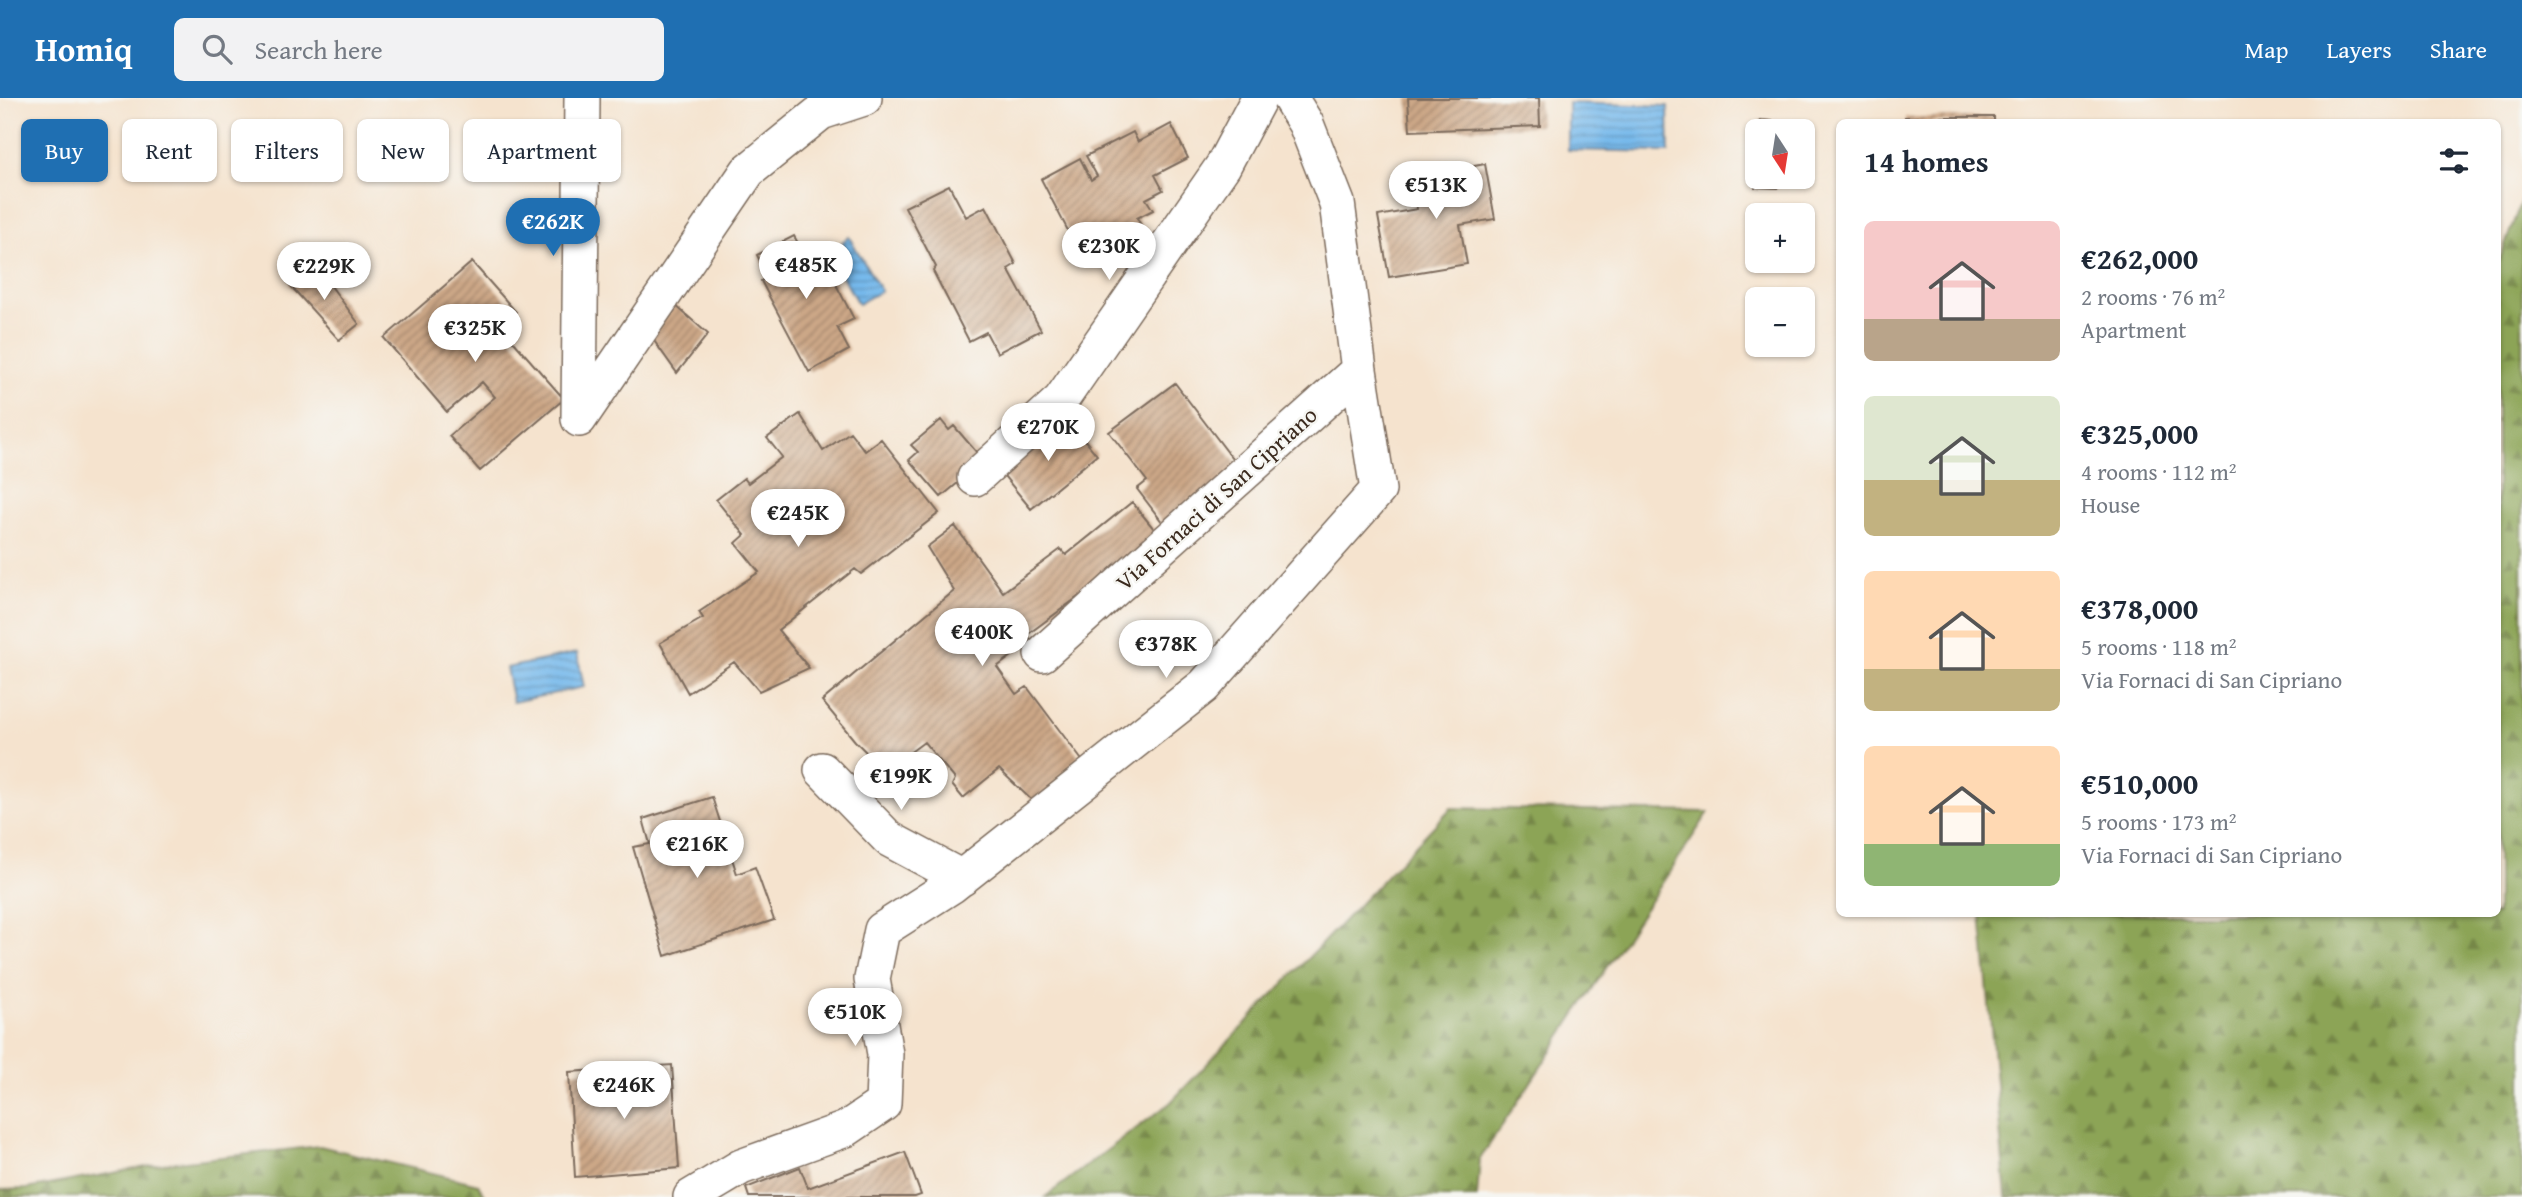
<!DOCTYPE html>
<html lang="en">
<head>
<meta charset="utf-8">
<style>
	:root { --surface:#fff; --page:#f2f2f3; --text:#1f2937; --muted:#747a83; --accent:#1f6fb2 }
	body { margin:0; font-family:"Gentium Book Plus",serif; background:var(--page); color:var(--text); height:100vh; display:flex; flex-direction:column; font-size:26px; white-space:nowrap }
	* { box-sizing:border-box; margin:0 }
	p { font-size:23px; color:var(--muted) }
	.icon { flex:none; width:38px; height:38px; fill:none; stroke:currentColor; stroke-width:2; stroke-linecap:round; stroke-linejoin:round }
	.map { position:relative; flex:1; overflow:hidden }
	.panel { position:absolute; left:1836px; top:21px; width:665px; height:798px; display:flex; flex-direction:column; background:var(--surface); border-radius:10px; box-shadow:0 2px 5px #0004 }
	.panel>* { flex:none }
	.banner { position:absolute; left:21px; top:21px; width:665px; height:63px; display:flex; gap:14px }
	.needle { width:46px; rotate:168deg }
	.fabs { position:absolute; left:1745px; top:21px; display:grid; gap:14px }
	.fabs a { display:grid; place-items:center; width:70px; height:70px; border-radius:10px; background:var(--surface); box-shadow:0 2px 5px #0004; font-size:35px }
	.price { position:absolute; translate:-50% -60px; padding:0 16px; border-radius:24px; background:#fff; color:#222; font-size:23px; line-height:46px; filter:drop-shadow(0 2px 4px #0008) }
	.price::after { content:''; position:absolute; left:50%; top:42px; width:21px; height:16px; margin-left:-10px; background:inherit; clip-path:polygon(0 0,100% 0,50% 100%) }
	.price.active { background:var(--accent); color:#fff }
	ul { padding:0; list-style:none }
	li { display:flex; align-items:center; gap:21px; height:175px; padding:0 28px }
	li span { display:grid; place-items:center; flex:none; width:196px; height:140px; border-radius:10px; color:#555 }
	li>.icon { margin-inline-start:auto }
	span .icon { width:84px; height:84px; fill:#fffc; stroke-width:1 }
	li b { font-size:30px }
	h2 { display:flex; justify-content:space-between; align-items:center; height:84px; padding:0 28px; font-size:30px }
	.chip { padding:0 24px; border-radius:10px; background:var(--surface); box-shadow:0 2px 5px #0004; font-size:24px; line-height:63px }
	.chip.active { background:var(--accent); color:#fff }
	header { display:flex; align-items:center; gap:42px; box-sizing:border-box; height:98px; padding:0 35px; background:var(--accent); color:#fff }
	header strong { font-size:33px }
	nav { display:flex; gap:38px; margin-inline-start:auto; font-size:24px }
	.search { width:490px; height:63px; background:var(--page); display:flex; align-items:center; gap:18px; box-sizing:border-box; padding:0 24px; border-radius:10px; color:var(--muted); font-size:26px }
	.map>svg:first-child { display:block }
	.forest { fill:url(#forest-firs); stroke:#64673a; stroke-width:2 }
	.water { fill:url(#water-rules); stroke:#587285; stroke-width:2 }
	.building { fill:url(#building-hatch) }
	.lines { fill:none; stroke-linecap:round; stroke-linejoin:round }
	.minor-casing { stroke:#7c6b5c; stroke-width:38 }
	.minor { stroke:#fff; stroke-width:35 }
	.labels { text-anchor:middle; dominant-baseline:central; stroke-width:5; stroke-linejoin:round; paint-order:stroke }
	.street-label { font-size:23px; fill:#3b2a1e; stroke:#f6f6f2 }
</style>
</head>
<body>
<header>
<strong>Homiq</strong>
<div class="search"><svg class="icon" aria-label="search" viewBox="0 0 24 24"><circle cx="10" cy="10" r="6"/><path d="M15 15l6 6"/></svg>Search here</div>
<nav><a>Map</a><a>Layers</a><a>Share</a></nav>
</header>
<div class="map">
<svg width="2522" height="1099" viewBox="0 0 2522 1099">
	<defs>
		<pattern id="forest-firs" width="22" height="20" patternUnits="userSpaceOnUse" patternTransform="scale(1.75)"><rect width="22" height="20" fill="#8ca456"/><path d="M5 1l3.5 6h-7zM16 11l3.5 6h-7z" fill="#748647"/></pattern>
		<pattern id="water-rules" width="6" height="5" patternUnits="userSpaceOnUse" patternTransform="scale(1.75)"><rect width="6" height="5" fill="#76b9ec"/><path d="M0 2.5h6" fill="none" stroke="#6297bf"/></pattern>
		<pattern id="building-hatch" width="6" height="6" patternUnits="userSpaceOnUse" patternTransform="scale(1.75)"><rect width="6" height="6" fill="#cca787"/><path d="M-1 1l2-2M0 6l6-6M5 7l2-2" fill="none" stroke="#a7886e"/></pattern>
	</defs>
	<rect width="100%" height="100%" fill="#f6f6f2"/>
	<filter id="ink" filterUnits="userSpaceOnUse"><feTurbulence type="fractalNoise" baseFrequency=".0143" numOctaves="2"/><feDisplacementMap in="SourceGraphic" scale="14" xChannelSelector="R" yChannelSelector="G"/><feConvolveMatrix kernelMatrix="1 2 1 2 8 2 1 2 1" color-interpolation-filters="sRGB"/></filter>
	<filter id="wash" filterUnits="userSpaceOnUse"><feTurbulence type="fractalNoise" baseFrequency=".00686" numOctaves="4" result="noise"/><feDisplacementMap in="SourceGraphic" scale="28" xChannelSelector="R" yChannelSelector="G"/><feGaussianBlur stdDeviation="1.57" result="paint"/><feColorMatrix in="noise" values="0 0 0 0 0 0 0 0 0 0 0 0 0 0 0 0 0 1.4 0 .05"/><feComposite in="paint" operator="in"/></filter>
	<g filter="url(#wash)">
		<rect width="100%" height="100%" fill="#f5e3ce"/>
		<path class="forest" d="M2522,101V1099H2006L1981,816H2497V168Z
			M1451,710L1709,714L1480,1061L1477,1099H1045L1170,1005Z
			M320,1048L478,1086L486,1099H0V1092L26,1091L168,1065Z"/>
		<path class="water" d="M1568,5L1668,8L1669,54L1568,52Z
			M849,139L881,193L858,206L833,162L848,154L842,144Z
			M577,555L584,589L513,604L506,570Z"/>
		<g id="blocks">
			<path class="building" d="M1408,0H1539L1540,28L1410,33Z
				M1905,19H1994V24H1905Z
				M1760,22L1784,24L1783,33H1759Z
				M1171,26L1188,60L1155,77L1163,92L1146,101L1153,112L1137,120L1141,127L1109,144L1105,136L1077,150L1041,81L1080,60L1091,82L1097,78L1086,58L1133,34L1138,44Z
				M1485,66L1495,121L1460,127L1467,166L1389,179L1378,118L1417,111L1411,80Z
				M1755,79H1779L1778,90L1755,89Z
				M949,87L966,119L986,108L1016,166L1008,171L1041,232L997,255L986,234L969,243L933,173L936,169L905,109Z
				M794,138L804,156L817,150L854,221L837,229L849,252L809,274L761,183L768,179L757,157Z
				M472,164L516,214L506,235L564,301L480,373L449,338L495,299L482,284L447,314L384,240Z
				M314,165L359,226L339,242L289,186Z
				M675,207L708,236L677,275L650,237Z
				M1175,285L1241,372L1166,429L1137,391L1147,383L1109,334Z
				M800,316L823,353L850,334L865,353L881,341L939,415L861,476L855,471L778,532L809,570L759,593L734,564L688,595L660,545L703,520L699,514L759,474L736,445L745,437L716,402L744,380L748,385L782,359L767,340Z
				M1066,319L1097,357L1031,411L1000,373Z
				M941,322L949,332L954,328L984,363L941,399L909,362L918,354L911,347Z
				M1132,404L1163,442L1090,490L1027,537L1032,543L997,569L1016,596L1027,589L1090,673L1042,712L999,671L963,700L952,687L955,681L924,644L885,673L855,643L822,603L954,493L927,449L955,428L1003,494L1061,451L1066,457Z
				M712,699L737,776L755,769L774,822L665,858L633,749L650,746L643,721Z
				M672,967L679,1070L575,1079L569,974Z
				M905,1054L921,1097L915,1099H749L746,1090L800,1069L808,1090Z"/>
		</g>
	</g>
	<g filter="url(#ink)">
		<use href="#blocks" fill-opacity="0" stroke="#7c6b5c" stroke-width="2"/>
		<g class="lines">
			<g class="minor-casing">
				<path id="minor" d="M579,321L748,73L821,14L864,0
					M579,321L582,0
					M975,380L1061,302L1223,68L1259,0
					M1042,556L1359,272
					M822,672L889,741L962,780
					M691,1099L741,1069L846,1031L883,1006L885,956L872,881L882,832L951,788L1204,588L1378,392L1359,272L1337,105L1306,26L1290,0"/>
			</g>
			<use href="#minor" class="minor"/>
		</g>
	</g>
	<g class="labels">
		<g class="street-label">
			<text transform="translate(1216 400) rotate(-42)">Via Fornaci di San Cipriano</text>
		</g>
	</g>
</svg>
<div class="fabs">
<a><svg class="needle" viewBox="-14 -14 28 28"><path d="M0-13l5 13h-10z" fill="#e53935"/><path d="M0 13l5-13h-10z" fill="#747a83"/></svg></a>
<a>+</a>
<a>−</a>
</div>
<b class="price" style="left:1436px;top:123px">€513K</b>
<b class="price active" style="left:553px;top:160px">€262K</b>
<b class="price" style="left:1109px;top:184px">€230K</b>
<b class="price" style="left:806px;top:203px">€485K</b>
<b class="price" style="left:324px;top:204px">€229K</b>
<b class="price" style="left:475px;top:266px">€325K</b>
<b class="price" style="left:1048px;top:365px">€270K</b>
<b class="price" style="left:798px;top:451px">€245K</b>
<b class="price" style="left:982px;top:570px">€400K</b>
<b class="price" style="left:1166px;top:582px">€378K</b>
<b class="price" style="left:901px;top:714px">€199K</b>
<b class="price" style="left:697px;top:782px">€216K</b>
<b class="price" style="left:855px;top:950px">€510K</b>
<b class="price" style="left:624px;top:1023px">€246K</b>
<div class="banner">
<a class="chip active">Buy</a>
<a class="chip">Rent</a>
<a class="chip">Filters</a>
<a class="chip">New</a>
<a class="chip">Apartment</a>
</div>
<section class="panel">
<h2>14 homes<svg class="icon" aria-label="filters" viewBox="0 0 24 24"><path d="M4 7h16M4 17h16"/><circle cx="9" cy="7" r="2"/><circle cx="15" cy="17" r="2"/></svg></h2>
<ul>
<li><span style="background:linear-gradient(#f6c9c9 70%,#b9a48a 0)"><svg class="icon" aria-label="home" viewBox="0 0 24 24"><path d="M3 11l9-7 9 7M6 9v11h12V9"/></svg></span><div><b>€262,000</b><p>2 rooms · 76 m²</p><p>Apartment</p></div></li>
<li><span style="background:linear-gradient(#dfe7d0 60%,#c2b280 0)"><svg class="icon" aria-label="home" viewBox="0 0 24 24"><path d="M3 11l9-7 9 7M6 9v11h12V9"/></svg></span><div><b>€325,000</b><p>4 rooms · 112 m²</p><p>House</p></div></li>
<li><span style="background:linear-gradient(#ffd9b3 70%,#c2b280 0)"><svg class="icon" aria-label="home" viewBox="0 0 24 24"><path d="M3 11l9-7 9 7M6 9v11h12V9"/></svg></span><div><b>€378,000</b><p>5 rooms · 118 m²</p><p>Via Fornaci di San Cipriano</p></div></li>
<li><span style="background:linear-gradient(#ffd9b3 70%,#8fb573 0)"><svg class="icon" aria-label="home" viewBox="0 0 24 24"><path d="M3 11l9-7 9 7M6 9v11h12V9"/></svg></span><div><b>€510,000</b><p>5 rooms · 173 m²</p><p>Via Fornaci di San Cipriano</p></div></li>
</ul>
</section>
</div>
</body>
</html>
